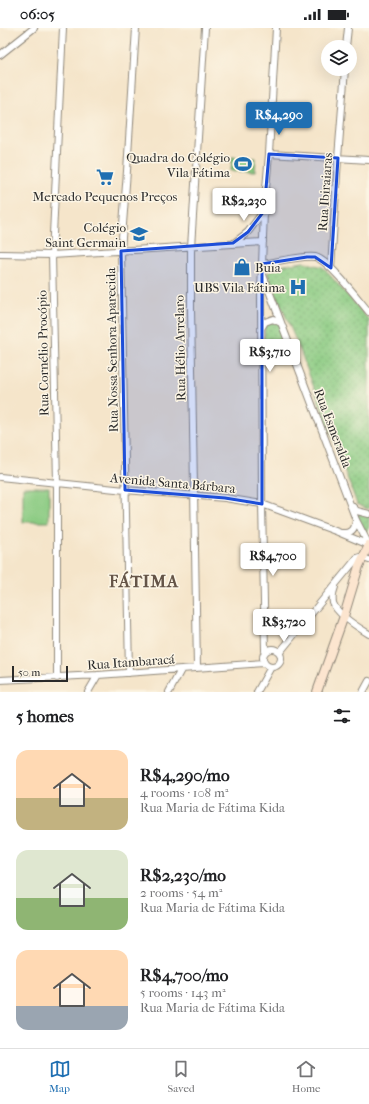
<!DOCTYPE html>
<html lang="en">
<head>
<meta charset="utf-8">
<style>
	:root { --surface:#fff; --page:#f6f6f6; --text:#202124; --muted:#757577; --line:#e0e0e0; --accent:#1f6fb2 }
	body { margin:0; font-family:"IM FELL French Canon",serif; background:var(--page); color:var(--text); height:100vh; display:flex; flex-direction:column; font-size:15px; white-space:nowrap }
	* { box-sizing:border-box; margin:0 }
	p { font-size:13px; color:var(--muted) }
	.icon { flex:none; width:22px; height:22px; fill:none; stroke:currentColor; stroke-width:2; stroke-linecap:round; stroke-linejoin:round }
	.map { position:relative; height:664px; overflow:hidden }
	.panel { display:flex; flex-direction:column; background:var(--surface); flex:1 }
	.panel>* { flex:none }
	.fabs { position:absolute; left:321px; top:12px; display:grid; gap:8px }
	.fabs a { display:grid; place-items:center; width:36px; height:36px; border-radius:50%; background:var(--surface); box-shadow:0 4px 16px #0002; font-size:20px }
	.scale { position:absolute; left:12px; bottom:10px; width:56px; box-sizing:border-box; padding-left:4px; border:2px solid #2b2b2b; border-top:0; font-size:11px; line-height:14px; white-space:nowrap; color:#2b2b2b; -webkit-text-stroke:3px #fcf5e5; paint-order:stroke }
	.price { position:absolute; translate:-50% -34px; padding:0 9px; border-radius:4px; background:#fff; color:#222; font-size:13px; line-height:26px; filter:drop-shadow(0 1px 2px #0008) }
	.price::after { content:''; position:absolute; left:50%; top:24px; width:12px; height:9px; margin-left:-6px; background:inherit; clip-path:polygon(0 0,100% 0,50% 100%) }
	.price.active { background:var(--accent); color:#fff }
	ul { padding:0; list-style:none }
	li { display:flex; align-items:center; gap:12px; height:100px; padding:0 16px }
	li span { display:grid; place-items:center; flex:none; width:112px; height:80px; border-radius:12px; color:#555 }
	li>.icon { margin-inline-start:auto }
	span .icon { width:48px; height:48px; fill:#fffc; stroke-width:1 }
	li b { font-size:17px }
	h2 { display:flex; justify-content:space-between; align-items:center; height:48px; padding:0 16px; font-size:17px }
	.status { display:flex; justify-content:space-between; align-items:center; height:28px; padding:0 20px; background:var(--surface); direction:ltr }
	.status svg { height:11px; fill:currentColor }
	.tabs { display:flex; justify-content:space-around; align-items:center; height:56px; border-top:1px solid var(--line); background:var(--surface); font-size:11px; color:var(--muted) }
	.tabs a { display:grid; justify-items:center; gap:2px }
	.tabs .active { color:var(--accent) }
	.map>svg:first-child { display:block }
	.grass { fill:url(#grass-dots); stroke:#5a7a56 }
	.garden { fill:url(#garden-furrows); stroke:#5a7a56 }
	.pitch { fill:#89ca81; stroke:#5a7a56 }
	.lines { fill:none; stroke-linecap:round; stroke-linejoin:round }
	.street-casing { stroke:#90887a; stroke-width:8 }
	.secondary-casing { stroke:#90887a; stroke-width:10 }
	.street { stroke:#fff; stroke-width:6 }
	.secondary { stroke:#fce5cf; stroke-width:8 }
	.marked { fill:#1d4ed8; fill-opacity:0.2; stroke:#1d4ed8; stroke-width:3; stroke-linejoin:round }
	.labels { text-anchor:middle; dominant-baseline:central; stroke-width:3; stroke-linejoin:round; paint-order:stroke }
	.poi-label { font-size:13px; fill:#2b2b2b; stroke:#fcf5e5; text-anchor:end }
	.street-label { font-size:13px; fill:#2b2b2b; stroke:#fcf5e5 }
	.district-label { font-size:17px; font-weight:bold; letter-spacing:1px; fill:#645447; stroke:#fcf5e5 }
</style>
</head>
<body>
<div class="status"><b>06:05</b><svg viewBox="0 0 49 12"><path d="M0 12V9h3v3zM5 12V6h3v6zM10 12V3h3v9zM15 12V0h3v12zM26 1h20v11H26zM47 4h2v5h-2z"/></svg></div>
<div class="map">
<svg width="369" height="664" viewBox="0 0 369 664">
	<defs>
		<pattern id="grass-dots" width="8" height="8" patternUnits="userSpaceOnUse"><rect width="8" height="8" fill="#89ca81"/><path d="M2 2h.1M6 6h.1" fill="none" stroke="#70a46a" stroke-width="1.8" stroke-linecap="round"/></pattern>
		<pattern id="garden-furrows" width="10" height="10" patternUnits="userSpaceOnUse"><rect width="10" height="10" fill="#89ca81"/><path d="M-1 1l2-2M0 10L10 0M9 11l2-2" fill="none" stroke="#70a46a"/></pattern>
	</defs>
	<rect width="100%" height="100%" fill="#fcf5e5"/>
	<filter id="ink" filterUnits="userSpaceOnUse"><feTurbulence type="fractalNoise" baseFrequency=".025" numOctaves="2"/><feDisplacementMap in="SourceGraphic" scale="8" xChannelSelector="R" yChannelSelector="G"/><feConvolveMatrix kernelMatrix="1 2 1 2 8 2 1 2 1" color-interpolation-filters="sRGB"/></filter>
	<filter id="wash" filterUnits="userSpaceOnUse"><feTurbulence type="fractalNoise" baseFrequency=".012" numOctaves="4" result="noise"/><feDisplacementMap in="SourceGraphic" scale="16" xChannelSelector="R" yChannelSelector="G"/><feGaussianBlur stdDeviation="0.9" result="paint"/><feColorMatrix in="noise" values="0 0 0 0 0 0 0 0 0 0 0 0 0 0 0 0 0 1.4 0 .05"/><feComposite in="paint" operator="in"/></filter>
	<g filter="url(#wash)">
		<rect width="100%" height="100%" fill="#f5e5ca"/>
		<path class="grass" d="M303,234L323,239L369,292V480L367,481L357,476L300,322L267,245L284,237Z
			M268,293L280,296L295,333L262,335L265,295Z"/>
		<path class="garden" d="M356,485L369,488V499L366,504Z"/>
		<path class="pitch" d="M232,129L256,130L255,144L231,143Z
			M23,459H49V494H23Z"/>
	</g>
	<g filter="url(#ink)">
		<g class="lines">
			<g class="street-casing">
				<path id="street" d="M346,19L348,0
					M0,27L34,0
					M269,126L369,132
					M234,215L248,204L263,184
					M0,226L52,227L263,214
					M262,236C276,234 302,227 315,229C329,232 358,271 369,284
					M331,240L338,130L345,41
					M263,247L356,492L369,517
					M262,299L265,294L273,291L281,295
					M0,449L125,462L225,470L262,476L338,504L369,517
					M351,477L357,483L369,486
					M342,505C352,506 355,501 356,492
					M335,559C333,564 332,569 333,575C337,586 359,600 369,606
					M263 630a9 9 0 1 1 18 0a9 9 0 1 1-18 0Z
					M265,623L262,476L261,264L264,183L269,126L276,0
					M280,624L357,530L360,529L369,532
					M197,640L191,281V219L205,0
					M129,645L121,223L127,143L136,0
					M57,650V455L52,227L63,0
					M0,652L98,647L264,635
					M88,664L98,647
					M169,664L181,642
					M257,664L271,639
					M363,664L369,653"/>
			</g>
			<g class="secondary-casing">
				<path id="secondary" d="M317,664L344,588L359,538L369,517"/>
			</g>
			<use href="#street" class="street"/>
			<use href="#secondary" class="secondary"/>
		</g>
	</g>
	<path class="marked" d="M269,126L338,130L331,240L315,229H307L262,236V476L225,470L125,462L121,223L233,215L248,204L264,183Z"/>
	<defs>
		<g id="stadium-bare" transform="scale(1.38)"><path d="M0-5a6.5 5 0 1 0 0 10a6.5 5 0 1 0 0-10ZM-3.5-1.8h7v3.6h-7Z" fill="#1f6fb2" stroke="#fcf5e5" stroke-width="2.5" paint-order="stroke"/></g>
		<g id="supermarket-bare" transform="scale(1.38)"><path d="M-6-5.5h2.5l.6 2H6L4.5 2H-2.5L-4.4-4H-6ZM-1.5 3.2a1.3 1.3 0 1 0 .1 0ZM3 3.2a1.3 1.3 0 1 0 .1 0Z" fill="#1f6fb2" stroke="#fcf5e5" stroke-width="2.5" paint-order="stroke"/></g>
		<g id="school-bare" transform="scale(1.38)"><path d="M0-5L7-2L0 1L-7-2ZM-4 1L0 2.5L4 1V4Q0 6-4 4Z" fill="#1f6fb2" stroke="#fcf5e5" stroke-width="2.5" paint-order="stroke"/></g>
		<g id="shop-bare" transform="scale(1.38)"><path d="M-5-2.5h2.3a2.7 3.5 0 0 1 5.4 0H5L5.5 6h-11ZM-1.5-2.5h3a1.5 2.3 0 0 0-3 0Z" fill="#1f6fb2" stroke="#fcf5e5" stroke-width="2.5" paint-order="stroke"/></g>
		<g id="hospital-bare" transform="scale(1.38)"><path d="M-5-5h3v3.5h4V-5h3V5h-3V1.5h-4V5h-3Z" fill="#1f6fb2" stroke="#fcf5e5" stroke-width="2.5" paint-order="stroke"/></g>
	</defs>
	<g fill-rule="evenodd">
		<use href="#stadium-bare" x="243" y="136"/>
		<use href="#supermarket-bare" x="105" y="149"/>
		<use href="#school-bare" x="139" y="206"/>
		<use href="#shop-bare" x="242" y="239"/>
		<use href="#hospital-bare" x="298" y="259"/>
	</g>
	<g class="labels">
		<g class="poi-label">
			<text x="230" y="129">Quadra do Colégio<tspan x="230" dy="15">Vila Fátima</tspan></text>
			<text x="105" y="168" text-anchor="middle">Mercado Pequenos Preços</text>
			<text x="126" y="199">Colégio<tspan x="126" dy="15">Saint Germain</tspan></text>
			<text x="255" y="239" text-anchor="start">Buia</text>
			<text x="285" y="259">UBS Vila Fátima</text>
		</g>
		<g class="street-label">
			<text transform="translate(325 164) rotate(-86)">Rua Ibiraiaras</text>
			<text transform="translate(180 320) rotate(-91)">Rua Hélio Arrelaro</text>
			<text transform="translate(112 322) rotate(-91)">Rua Nossa Senhora Aparecida</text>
			<text transform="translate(43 325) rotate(-91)">Rua Cornélio Procópio</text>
			<text transform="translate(333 400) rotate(69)">Rua Esmeralda</text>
			<text transform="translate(173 455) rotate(5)">Avenida Santa Bárbara</text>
			<text transform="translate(131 634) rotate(-4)">Rua Itambaracá</text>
		</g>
		<g class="district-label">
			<text x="144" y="553">FÁTIMA</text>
		</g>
	</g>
</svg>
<div class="fabs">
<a><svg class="icon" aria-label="layers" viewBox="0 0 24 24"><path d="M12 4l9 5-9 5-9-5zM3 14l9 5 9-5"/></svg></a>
</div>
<div class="scale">50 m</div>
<b class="price active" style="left:279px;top:108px">R$4,290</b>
<b class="price" style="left:244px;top:194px">R$2,230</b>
<b class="price" style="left:270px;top:345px">R$3,710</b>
<b class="price" style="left:273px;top:549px">R$4,700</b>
<b class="price" style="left:284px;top:615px">R$3,720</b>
</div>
<section class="panel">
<h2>5 homes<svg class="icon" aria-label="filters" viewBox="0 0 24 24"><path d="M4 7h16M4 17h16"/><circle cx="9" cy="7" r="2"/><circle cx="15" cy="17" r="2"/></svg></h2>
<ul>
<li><span style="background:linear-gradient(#ffd9b3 60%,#c2b280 0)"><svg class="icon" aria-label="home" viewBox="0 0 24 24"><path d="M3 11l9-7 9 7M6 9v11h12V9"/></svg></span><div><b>R$4,290/mo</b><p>4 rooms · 108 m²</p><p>Rua Maria de Fátima Kida</p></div></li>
<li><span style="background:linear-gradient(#dfe7d0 60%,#8fb573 0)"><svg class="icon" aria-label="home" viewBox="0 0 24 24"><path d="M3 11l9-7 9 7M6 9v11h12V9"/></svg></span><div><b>R$2,230/mo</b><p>2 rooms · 54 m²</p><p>Rua Maria de Fátima Kida</p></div></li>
<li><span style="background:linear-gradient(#ffd9b3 70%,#9aa5b1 0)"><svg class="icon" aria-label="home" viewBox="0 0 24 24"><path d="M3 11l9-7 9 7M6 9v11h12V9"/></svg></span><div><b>R$4,700/mo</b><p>5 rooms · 143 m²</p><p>Rua Maria de Fátima Kida</p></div></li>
</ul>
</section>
<nav class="tabs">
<a class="active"><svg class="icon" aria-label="map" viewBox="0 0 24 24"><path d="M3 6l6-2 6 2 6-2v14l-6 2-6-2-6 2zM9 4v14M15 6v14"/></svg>Map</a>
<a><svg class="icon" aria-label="saved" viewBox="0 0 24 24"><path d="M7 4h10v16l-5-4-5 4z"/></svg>Saved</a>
<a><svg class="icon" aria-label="home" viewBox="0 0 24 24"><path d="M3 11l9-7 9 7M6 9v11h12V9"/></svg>Home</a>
</nav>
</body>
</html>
